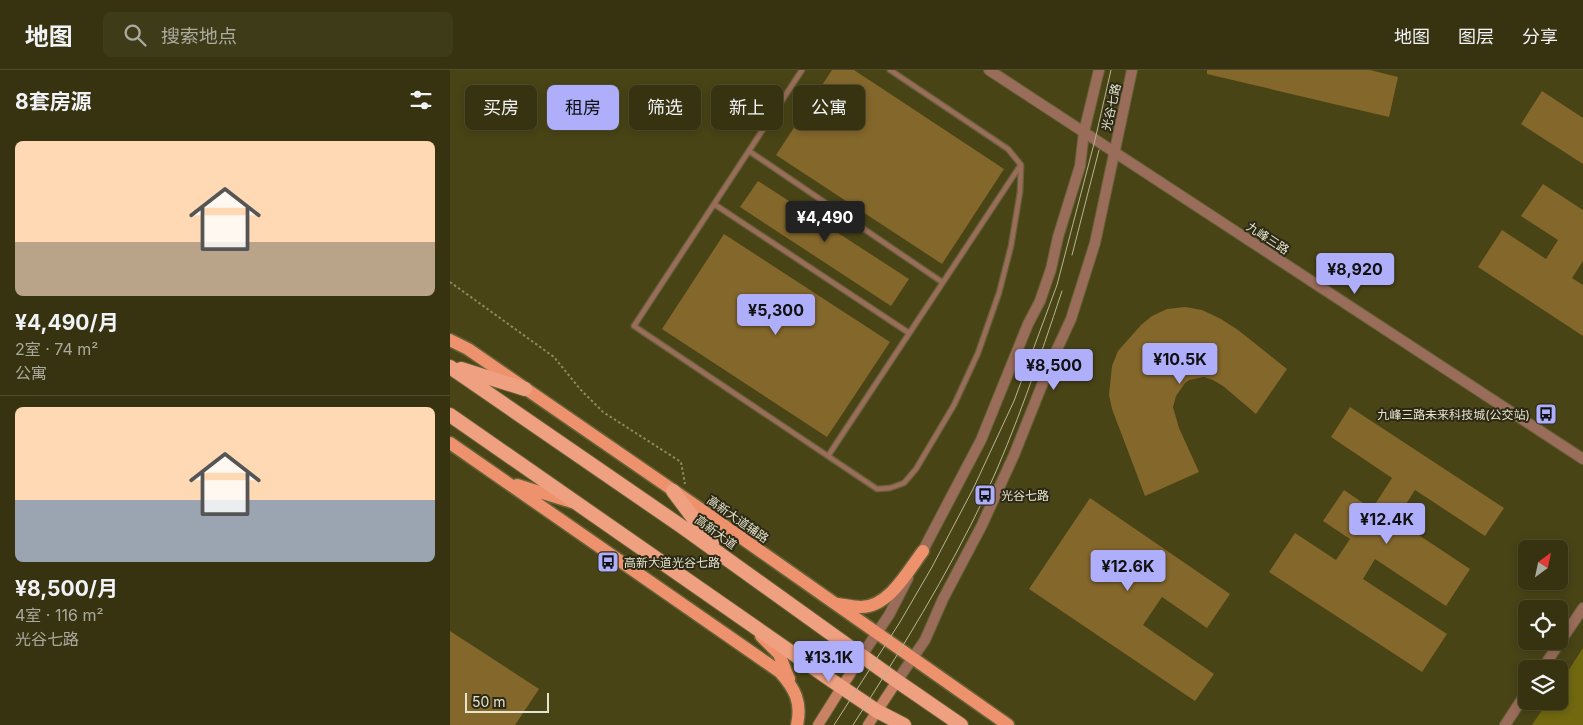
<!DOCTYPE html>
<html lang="zh">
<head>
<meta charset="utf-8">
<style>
	:root { --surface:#373310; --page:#3e3b19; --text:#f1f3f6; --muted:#aaaa9f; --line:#514e30; --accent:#aeaefb }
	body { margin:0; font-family:Inter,"Noto Sans SC",sans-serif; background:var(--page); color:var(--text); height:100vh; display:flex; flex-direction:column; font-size:19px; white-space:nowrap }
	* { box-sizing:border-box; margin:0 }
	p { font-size:16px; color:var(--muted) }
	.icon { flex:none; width:28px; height:28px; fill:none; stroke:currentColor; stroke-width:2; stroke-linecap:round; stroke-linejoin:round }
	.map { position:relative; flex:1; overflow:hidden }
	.side { display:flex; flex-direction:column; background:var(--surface); width:450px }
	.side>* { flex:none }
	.banner { position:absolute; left:15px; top:15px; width:475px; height:45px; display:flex; gap:10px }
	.needle { width:32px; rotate:33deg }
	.buttons { position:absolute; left:1068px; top:470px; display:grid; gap:10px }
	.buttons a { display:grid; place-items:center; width:50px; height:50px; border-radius:8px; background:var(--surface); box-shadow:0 2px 8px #0003,0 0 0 1px var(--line); font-size:25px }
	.scale { position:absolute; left:15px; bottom:12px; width:84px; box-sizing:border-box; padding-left:5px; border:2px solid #e6e4cb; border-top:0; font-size:14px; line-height:18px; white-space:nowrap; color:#e6e4cb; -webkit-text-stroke:4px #2c2a17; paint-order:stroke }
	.price { position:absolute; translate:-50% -42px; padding:0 11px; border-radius:5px; background:var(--accent); color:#111; font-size:16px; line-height:32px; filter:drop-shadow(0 1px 2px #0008) }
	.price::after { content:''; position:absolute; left:50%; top:30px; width:15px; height:11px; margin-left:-8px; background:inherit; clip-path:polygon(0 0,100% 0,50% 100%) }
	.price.selected { background:#222; color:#fff }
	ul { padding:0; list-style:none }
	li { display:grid; align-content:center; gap:10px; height:265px; padding:0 15px }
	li+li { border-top:1px solid var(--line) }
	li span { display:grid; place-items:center; height:155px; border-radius:8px; color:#555 }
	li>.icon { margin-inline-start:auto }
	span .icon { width:90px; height:90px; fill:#fffc; stroke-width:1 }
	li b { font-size:21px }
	h2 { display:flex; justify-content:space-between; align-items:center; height:60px; padding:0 15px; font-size:21px }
	.tag { padding:0 18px; border-radius:8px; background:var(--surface); box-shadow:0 2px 8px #0003,0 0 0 1px var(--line); font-size:18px; line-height:45px }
	.tag.selected { background:var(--accent); color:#111 }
	header { display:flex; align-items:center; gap:30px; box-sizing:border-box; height:70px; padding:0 25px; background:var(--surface); border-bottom:1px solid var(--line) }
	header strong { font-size:24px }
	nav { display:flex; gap:28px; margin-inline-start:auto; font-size:18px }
	.search { width:350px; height:45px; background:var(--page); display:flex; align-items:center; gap:12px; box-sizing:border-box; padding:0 18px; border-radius:8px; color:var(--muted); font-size:19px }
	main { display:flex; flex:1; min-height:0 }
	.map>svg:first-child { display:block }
	.green { fill:#71680f }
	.building { fill:#84672b }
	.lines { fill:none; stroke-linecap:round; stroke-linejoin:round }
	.service-casing { stroke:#656137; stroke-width:7 }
	.tertiary-casing { stroke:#656137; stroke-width:12 }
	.secondary-casing { stroke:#656137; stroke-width:12 }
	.primary-casing { stroke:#656137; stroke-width:15 }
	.trunk-casing { stroke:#656137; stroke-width:16 }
	.path { stroke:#8c8964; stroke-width:2; stroke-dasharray:2.5 2.5; stroke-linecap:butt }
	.service { stroke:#9a6c5a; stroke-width:4.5 }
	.tertiary { stroke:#9a6c5a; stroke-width:10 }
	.secondary { stroke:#c98264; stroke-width:10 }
	.primary { stroke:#ed926c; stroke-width:12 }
	.trunk { stroke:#efa080; stroke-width:14 }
	.tram { stroke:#b7b494; stroke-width:1 }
	.labels { text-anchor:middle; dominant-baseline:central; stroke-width:4; stroke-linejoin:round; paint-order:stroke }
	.street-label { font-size:12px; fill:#e6e4cb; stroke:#2c2a17 }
	.poi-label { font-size:12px; fill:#e6e4cb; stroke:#2c2a17; text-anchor:start }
</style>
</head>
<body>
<header>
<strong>地图</strong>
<div class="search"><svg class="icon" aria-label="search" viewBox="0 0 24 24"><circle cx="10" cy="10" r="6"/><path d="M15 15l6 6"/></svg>搜索地点</div>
<nav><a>地图</a><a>图层</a><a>分享</a></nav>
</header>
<main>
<section class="side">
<h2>8套房源<svg class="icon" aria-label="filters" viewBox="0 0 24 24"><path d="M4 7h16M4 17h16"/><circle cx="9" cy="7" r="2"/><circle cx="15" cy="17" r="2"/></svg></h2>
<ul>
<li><span style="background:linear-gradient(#ffd9b3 65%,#b9a48a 0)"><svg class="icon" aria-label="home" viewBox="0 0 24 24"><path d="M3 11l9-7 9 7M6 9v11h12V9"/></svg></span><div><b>¥4,490/月</b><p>2室 · 74 m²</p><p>公寓</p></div></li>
<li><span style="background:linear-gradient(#ffd9b3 60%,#9aa5b1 0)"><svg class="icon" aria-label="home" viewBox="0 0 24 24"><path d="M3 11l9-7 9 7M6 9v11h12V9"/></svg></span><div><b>¥8,500/月</b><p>4室 · 116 m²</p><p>光谷七路</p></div></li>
</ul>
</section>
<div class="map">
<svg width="1133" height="655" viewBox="0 0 1133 655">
	<rect width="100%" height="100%" fill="#494416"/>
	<path class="green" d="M1133,578V655H1082L1098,631H1109V615Z"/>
	<path class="building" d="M382,0H404L554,99L492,194L326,85Z
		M757,0H920L948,7L939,47L757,4Z
		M1092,21L1133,48V94L1071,54Z
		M308,111L459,209L441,236L290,137Z
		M1093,114L1133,140V191L1122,208L1133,215V266L1028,197L1052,160L1096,189L1108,170L1071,146Z
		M274,164L440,272L377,367L212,259Z
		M735,237L752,240L771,249L788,260L837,299L806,344L773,316L763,310L754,307L739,310L735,313L726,326L723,337L729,358L749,402L695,426L662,339L659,325L662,296L668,281L691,255L702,246L717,239Z
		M900,337L1054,438L1035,466L965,420L946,450L1020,499L996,536L925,489L913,509L997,564L972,602L819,502L845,463L886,490L900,469L873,451L894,420L922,439L942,408L881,367Z
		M640,428L780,524L757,558L712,527L693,555L764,604L745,631L579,519Z
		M0,561L89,619L65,655H0Z"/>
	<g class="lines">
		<g class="service-casing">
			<path id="service" d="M352,0L184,256L427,419L440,418L454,413L466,399L504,335L528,283L549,223L561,176L570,122L571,95L558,79L440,0
				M299,81L492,212
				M264,134L459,263
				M378,386L570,96
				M1109,626L1113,629"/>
		</g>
		<g class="tertiary-casing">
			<path id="tertiary" d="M539,0L1133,389
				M470,486L531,370L578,254L590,231L601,199L608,167L630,96L634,62L649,0
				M412,585L439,545L458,508
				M1092,599L1133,538
				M447,611L475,570L493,529L532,455L564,385L602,290L621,249L645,173L682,0
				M1055,655L1076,623"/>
		</g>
		<g class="secondary-casing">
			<path id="secondary" d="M368,655L412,585
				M418,655L447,611"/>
		</g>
		<g class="primary-casing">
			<path id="primary" d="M0,270L18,279L259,445L558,655
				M0,373L330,602C345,619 352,632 347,655
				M67,415L122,432
				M388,534C395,535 404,537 411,537C439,537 458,501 473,481
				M311,566L329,584L339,609"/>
		</g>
		<g class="trunk-casing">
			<path id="trunk" d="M0,297L231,456L447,611L511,655
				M11,299L75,319
				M0,345L381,610L427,641L454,655
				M223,421L262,473"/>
		</g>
		<path class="path" d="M0,212L104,287L130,319L153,342L231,392L235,414"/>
		<use href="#service" class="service"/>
		<use href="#tertiary" class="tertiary"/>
		<use href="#secondary" class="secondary"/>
		<use href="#primary" class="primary"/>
		<use href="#trunk" class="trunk"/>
		<path class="tram" d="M622,185L649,80
			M384,655L450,552L482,497L523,419L564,331L607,215L645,70L661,0
			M403,655C451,580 497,506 535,426C566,359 589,290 612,221"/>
	</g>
	<defs>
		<g id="bus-square" transform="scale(1.125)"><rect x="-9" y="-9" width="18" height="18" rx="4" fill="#aeaefb" stroke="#2c2a17"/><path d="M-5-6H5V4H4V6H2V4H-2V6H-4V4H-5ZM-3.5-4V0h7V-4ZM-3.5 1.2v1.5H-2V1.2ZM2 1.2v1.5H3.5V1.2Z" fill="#111"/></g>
	</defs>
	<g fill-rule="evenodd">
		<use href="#bus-square" x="1096" y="344"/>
		<use href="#bus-square" x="535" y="425"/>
		<use href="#bus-square" x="158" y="492"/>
	</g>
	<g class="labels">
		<g class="street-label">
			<text transform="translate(661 37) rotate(-77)">光谷七路</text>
			<text transform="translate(818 168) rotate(33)">九峰三路</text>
			<text transform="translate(288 449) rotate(35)">高新大道辅路</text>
			<text transform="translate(266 462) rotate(36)">高新大道</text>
		</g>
		<g class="poi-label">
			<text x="1080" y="344" text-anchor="end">九峰三路未来科技城(公交站)</text>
			<text x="551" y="425">光谷七路</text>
			<text x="174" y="492">高新大道光谷七路</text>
		</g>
	</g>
</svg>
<div class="buttons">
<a><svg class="needle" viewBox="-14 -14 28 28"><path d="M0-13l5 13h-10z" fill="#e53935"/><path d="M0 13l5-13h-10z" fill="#aaaa9f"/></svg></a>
<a><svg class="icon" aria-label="locate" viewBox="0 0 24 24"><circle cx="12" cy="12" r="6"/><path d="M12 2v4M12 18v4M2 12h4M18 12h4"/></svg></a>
<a><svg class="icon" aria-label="layers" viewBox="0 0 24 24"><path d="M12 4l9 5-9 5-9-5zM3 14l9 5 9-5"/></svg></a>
</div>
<div class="scale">50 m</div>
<b class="price selected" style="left:375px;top:173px">¥4,490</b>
<b class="price" style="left:905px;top:225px">¥8,920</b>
<b class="price" style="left:326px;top:266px">¥5,300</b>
<b class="price" style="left:730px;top:315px">¥10.5K</b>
<b class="price" style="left:604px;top:321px">¥8,500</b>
<b class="price" style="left:937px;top:475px">¥12.4K</b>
<b class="price" style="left:678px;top:522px">¥12.6K</b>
<b class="price" style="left:379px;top:613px">¥13.1K</b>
<div class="banner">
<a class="tag">买房</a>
<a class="tag selected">租房</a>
<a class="tag">筛选</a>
<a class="tag">新上</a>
<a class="tag">公寓</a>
</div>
</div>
</main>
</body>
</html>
